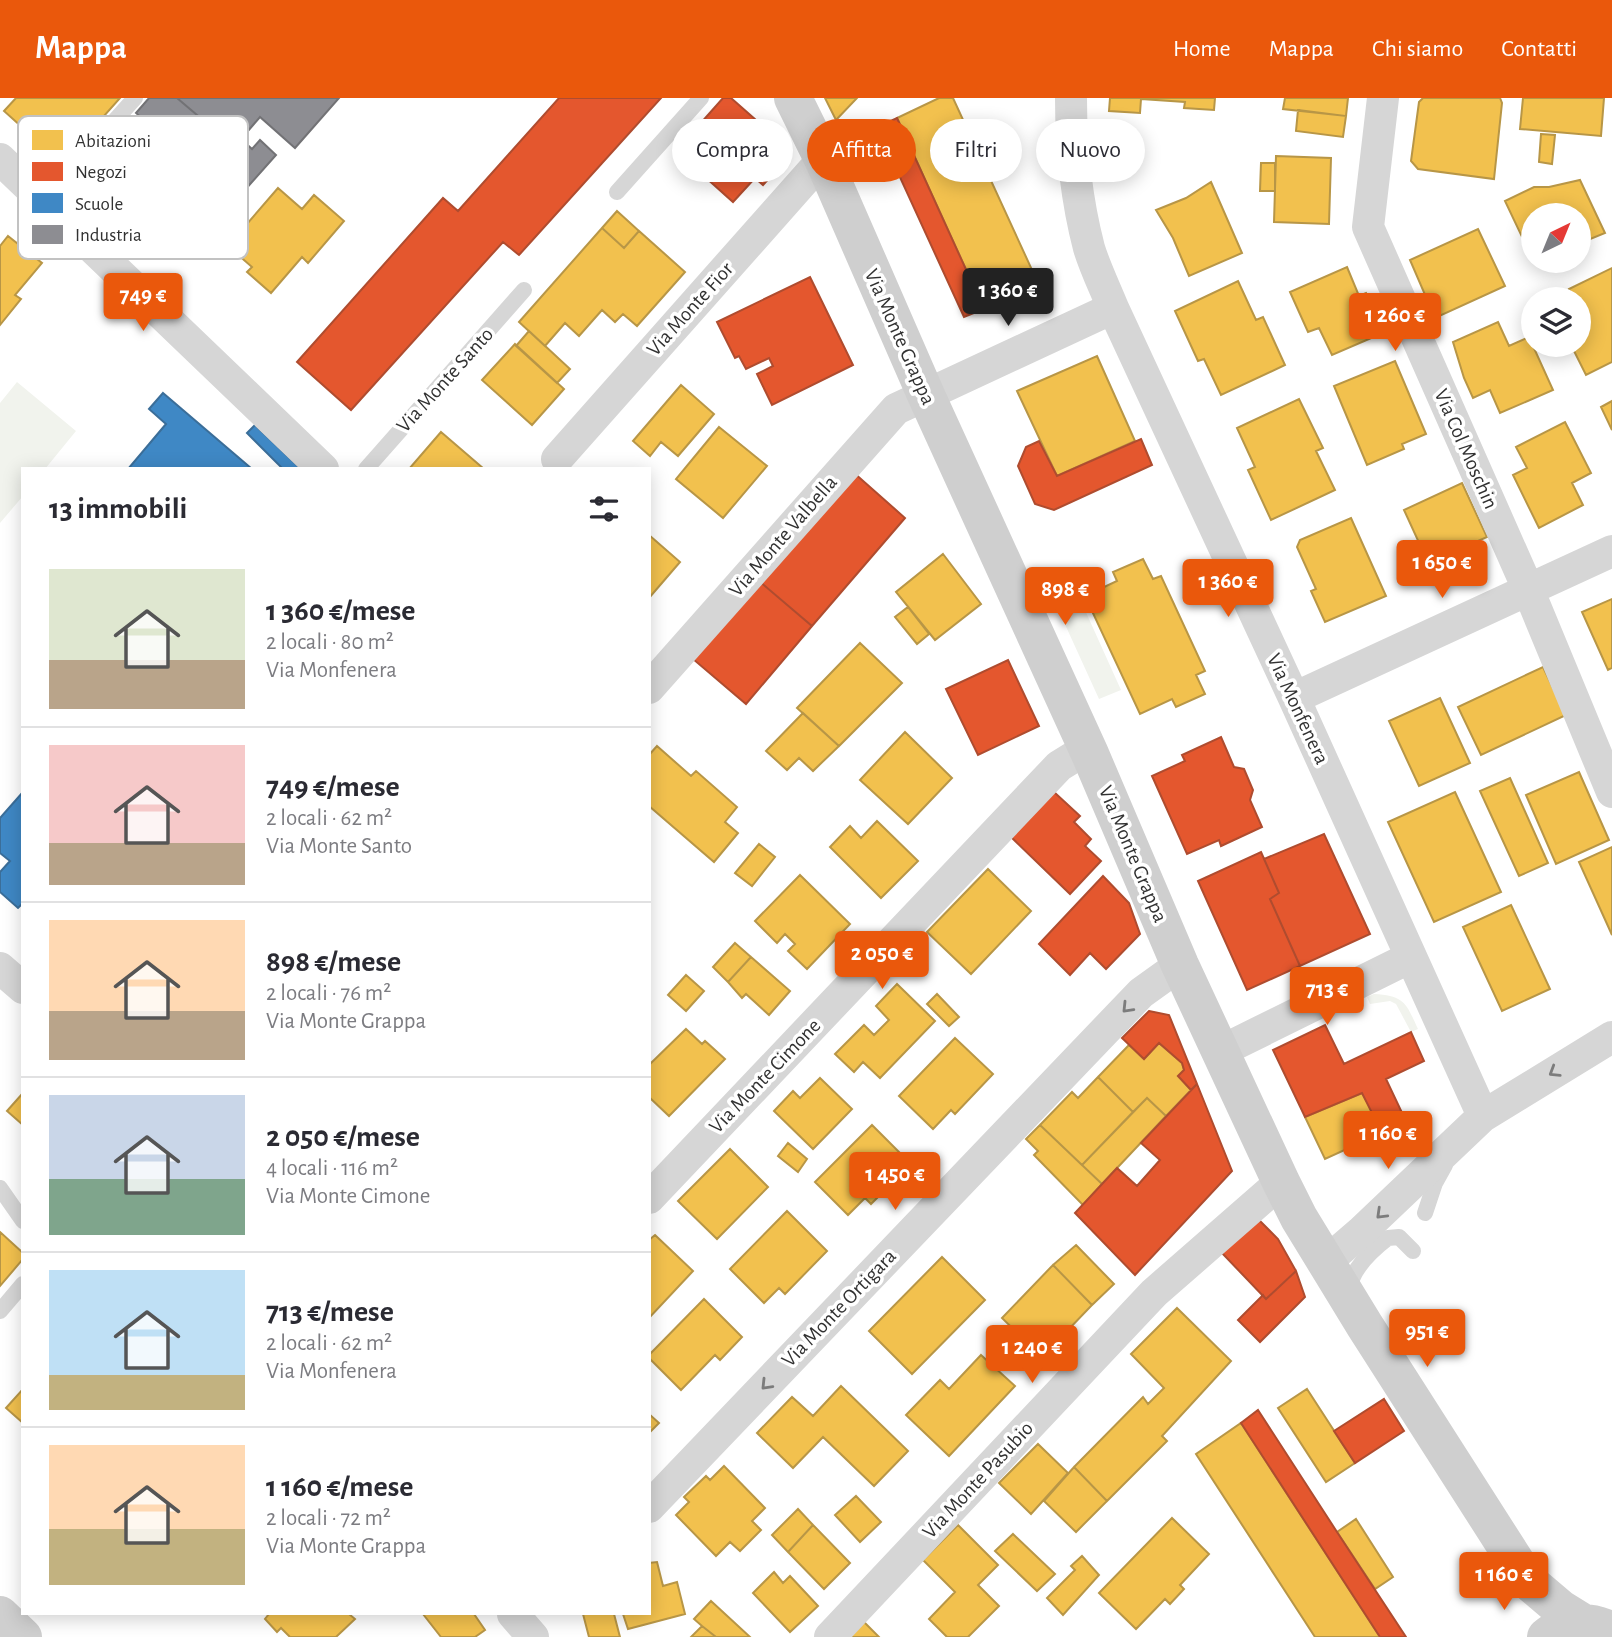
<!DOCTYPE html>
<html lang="it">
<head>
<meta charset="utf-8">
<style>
	:root { --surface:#fff; --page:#f2f2f3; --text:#2b2b33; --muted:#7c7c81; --line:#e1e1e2; --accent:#ea580c }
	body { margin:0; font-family:"Alegreya Sans",sans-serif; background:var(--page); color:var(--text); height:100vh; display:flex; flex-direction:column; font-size:26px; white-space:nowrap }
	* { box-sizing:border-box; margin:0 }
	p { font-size:23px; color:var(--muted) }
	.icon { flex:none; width:38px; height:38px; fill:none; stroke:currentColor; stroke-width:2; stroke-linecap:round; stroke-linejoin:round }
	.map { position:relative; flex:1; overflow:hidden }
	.details { position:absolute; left:21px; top:369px; width:630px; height:1148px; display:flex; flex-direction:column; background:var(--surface); border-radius:0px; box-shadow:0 4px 18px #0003 }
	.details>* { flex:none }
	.top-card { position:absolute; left:672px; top:21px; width:665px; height:63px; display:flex; gap:14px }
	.needle { width:46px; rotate:43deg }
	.buttons { position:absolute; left:1521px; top:105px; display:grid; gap:14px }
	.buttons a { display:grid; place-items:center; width:70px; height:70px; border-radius:50%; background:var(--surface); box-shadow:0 4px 18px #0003; font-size:35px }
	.price { position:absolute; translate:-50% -60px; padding:0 16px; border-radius:7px; background:var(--accent); color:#fff; font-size:23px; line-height:46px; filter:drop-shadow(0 2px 4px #0008) }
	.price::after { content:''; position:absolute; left:50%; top:42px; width:21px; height:16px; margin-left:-10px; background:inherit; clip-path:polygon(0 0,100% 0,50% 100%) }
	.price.current { background:#222; color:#fff }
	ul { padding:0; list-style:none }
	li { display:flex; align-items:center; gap:21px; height:175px; padding:0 28px }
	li+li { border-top:2px solid var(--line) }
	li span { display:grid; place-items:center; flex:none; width:196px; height:140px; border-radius:0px; color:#555 }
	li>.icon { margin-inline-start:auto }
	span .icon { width:84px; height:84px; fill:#fffc; stroke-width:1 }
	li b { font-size:30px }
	h2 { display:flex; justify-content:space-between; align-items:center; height:84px; padding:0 28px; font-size:30px }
	.tag { padding:0 24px; border-radius:32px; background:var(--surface); box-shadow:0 4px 18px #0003; font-size:24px; line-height:63px }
	.tag.current { background:var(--accent); color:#fff }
	header { display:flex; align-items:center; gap:42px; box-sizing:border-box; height:98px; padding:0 35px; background:var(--accent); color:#fff }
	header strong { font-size:33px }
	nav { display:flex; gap:38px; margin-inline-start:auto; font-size:24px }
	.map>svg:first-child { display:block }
	.green { fill:#f1f3ed }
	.homes { fill:#f2c14e; stroke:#b89646; stroke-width:2 }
	.shops { fill:#e4572e; stroke:#af4c2f; stroke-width:2 }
	.schools { fill:#3f88c5; stroke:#3b6e99; stroke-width:2 }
	.industry { fill:#8d8d92; stroke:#727275; stroke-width:2 }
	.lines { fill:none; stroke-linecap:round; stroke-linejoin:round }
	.lane { stroke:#d6d6d6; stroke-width:16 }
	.street { stroke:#d6d6d6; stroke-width:32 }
	.secondary { stroke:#cfcfcf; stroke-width:38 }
	.oneway { stroke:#7c7c7c }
	.labels { text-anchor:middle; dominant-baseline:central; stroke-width:7; stroke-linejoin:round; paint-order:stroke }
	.street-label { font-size:21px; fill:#323232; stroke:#fff }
	.key { fill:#fff; stroke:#c2c2c2; stroke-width:2 }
	.key-label { font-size:19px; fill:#323232 }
</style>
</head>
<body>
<header>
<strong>Mappa</strong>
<nav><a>Home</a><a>Mappa</a><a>Chi siamo</a><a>Contatti</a></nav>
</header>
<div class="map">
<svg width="1612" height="1539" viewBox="0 0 1612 1539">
	<rect width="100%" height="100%" fill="#fff"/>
	<path class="green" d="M17,284L76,333L45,371H23V398L0,425V305Z
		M1080,501L1121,592L1099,601L1058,511Z
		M1374,896C1405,898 1406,905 1418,931L1411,934L1396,906L1390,903L1370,906L1367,899Z"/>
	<path class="homes" d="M16,0H120L62,65L4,13Z
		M825,0H857L836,22Z
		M939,0H953L1038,185L984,211L897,20Z
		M1110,0H1215L1214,12L1184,10L1185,4L1141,1L1140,15L1109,13Z
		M1285,0H1348L1346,18L1283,11Z
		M1423,0H1500L1502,5L1494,81L1418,71L1411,63L1419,4Z
		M1523,0H1604L1601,38L1520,31Z
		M1298,12L1346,18L1343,39L1296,33Z
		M1541,36L1555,37L1552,66L1539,64Z
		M1276,58L1331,60L1329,126L1274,124Z
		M1261,65H1275V93H1260Z
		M1580,82L1605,135L1578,146V117H1533V162L1505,103L1534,89H1549Z
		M1211,84L1242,155L1189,178L1173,140L1156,112L1186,100Z
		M278,90L302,111L314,97L344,123L308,165L302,159L271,195L247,174L252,169L228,148Z
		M617,113L639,133L624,150L602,130Z
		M602,130L624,150L639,133L685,174L637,228L623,216L615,224L602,212L579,238L565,225L545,248L519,224Z
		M1478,131L1505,188L1435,220L1410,162Z
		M8,138L42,165L15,197L21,201L0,227V148Z
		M1347,169L1359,198L1366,195L1383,235L1332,257L1319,230L1308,234L1290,194Z
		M1612,170V264L1586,277L1571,247H1578V215L1580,214L1578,201H1574L1569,191Z
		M1238,183L1256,222L1263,219L1285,267L1221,297L1204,261L1198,263L1175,213Z
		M1498,224L1509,248L1529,239L1553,292L1500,315L1490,292L1473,300L1464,280L1453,244Z
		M529,233L570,271L557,285L516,248Z
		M515,246L564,291L532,327L482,282Z
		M1097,258L1135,343L1057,378L1017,293Z
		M1395,263L1426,336L1402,346L1404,351L1367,367L1334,288Z
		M681,287L714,316L678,358L661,344L650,358L633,343Z
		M1299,301L1323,350L1316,353L1335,392L1271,422L1248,372L1255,369L1237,330Z
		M1612,303V332L1601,309Z
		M1565,324L1591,375L1572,385L1583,407L1539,430L1513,377L1527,370L1516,349Z
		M719,329L767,368L723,420L676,381Z
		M441,334L484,371H409Z
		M1462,385L1487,439L1458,452L1456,446L1426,460L1404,412Z
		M1351,420L1386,498L1325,524L1311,493L1316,491L1297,449L1300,442Z
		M649,437L680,464L649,500Z
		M943,456L981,506L935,542L896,494Z
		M1143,461L1153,481L1161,478L1205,573L1196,577L1205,596L1176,609L1172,601L1140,616L1085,498L1117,483L1113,474Z
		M1612,501V570L1608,572L1582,514Z
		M908,509L929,536L917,546L895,519Z
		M860,545L902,585L839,648L797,610Z
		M1543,569L1566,617L1481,657L1458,609Z
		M1440,600L1470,665L1419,688L1389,623Z
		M803,615L839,648L813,673L799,660L787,672L766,653Z
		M905,634L952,680L908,726L860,682Z
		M657,648L691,678L696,673L737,709L725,724L738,735L714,764L649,708V657Z
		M1579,674L1609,742L1556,766L1526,697Z
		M1510,680L1548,765L1519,778L1480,693Z
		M1455,694L1501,794L1434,824L1388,724Z
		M877,723L918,763L881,800L830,749L850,728L861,740Z
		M759,746L775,759L752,788L735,775Z
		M1612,749V837L1579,764Z
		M988,771L1031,813L971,876L927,834Z
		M800,777L850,826L807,871L788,853L795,846L785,836L777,845L755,823Z
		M1511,807L1550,891L1502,913L1463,829Z
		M735,845L751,859L728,884L713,869Z
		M751,859L790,893L769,917L746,896L742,900L728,884Z
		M686,877L704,893L686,913L668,897Z
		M897,886L935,923L880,980L863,964L854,974L835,956L864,927L874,937L889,922L876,908Z
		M937,896L959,919L949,928L927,906Z
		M686,931L702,946L705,943L725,961L669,1018L649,999V967Z
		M955,940L993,976L955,1016L951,1012L933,1031L899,998Z
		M1159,945L1182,965L1184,972L1178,978L1191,992L1166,1018L1147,1000L1133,1014L1098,979L1129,947L1144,961Z
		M1098,979L1133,1014L1082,1067L1040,1027L1072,994L1078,1000Z
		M820,980L852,1011L813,1051L774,1013L793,993L800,1000Z
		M23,995V1027L7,1013Z
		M1362,995L1384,1034L1325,1061L1305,1019Z
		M1147,1000L1166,1018L1102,1086L1082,1067Z
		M872,1027L911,1066L871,1106L865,1100L848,1117L815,1084Z
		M1040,1027L1102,1086L1083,1107L1034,1057L1038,1053L1026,1041Z
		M788,1045L807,1061L798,1074L778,1058Z
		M730,1051L768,1089L717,1141L678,1103Z
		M787,1113L827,1153L785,1196L779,1190L764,1205L730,1171Z
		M0,1134L23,1155V1161L0,1188Z
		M655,1137L693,1173L649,1220V1142Z
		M1076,1147L1114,1186L1092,1207L1053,1167Z
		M942,1159L985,1202L912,1276L869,1233Z
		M1053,1167L1092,1207L1042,1259L1002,1220Z
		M704,1201L742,1239L720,1262L715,1257L681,1292L649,1260V1257Z
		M1177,1210L1231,1263L1162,1338L1167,1343L1107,1403L1074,1369L1143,1299L1148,1306L1164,1290L1131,1256Z
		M981,1257L1015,1288L949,1358L906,1317L940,1282L949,1291Z
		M841,1288L908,1353L874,1388L823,1339L793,1370L757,1335L792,1299L813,1318Z
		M23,1291V1325L6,1310Z
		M1307,1291L1355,1365L1326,1384L1278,1310Z
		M649,1316L659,1325L649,1335Z
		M1241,1325L1380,1539H1315L1196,1356Z
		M1038,1346L1068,1375L1031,1416L999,1385Z
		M724,1368L765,1410L752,1423L761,1432L740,1453L730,1444L716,1458L676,1417L689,1404L684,1399L706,1378L710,1382Z
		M1074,1369L1107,1403L1076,1434L1044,1403Z
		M856,1398L881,1424L860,1444L835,1417Z
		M798,1411L813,1427L788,1454L772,1437Z
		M1172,1420L1209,1456L1180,1487L1184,1491L1170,1506L1165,1501L1136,1531L1099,1495Z
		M1356,1421L1393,1479L1375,1491L1337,1434Z
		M813,1427L850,1465L824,1491L788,1454Z
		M958,1427L998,1467L978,1487L999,1508L968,1539H947L929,1521L955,1494L923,1462Z
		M1013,1436L1055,1476L1037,1493L995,1453Z
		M1082,1458L1099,1477L1063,1517L1047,1500L1075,1472L1071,1468Z
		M657,1464L663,1488L677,1484L685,1516L628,1531L623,1516H649V1465Z
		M774,1474L783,1485L790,1478L818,1508L790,1534L753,1495Z
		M711,1503L750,1539H716L702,1528L694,1521Z
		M269,1516H349L355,1521L336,1539H290L281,1530L277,1534L265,1521Z
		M423,1516H474L485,1532L475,1539H441Z
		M583,1516H614L620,1539H589Z
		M864,1524L879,1539H850Z
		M702,1528L716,1539H691Z"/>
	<path class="shops" d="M559,0H661L519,157L503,144L351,312L297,264L443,100L458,113Z
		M723,0H731L765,30L781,67L763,87L755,80L733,104L676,53Z
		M897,20L984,211L964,219L877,29Z
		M810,179L853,267L772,307L757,276L773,268L769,260L746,271L739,258L735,260L717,224Z
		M1141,341L1152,367L1054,412L1035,406L1018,368L1026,349L1039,343L1057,378Z
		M853,374L905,420L812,528L759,483Z
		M759,483L812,528L746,606L693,561Z
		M1008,562L1039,628L978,657L946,591Z
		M1221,639L1234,669L1244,671L1253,692L1250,702L1262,729L1221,748L1219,742L1187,756L1152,678L1185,663L1182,657Z
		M1054,694L1080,718L1074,724L1091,741L1085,748L1101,763L1070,796L1011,739Z
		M1324,736L1370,836L1300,868L1270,801L1279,795L1264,761Z
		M1261,754L1279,795L1270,801L1300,868L1247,892L1198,783Z
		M1103,778L1129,805L1140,836L1106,871L1090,855L1070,877L1039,846Z
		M1149,913L1169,917L1197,986L1191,992L1178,978L1184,972L1182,965L1159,945L1144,961L1122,940Z
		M1325,927L1344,966L1411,934L1424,963L1386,981L1404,1019L1382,1029L1376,1023L1362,995L1305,1019L1273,952Z
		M1197,986L1232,1073L1135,1177L1075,1115L1117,1070L1137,1088L1160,1062L1141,1045Z
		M1255,1118L1278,1141L1296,1173L1266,1201L1221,1154Z
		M1296,1173L1305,1199L1260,1244L1238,1222L1263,1197L1266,1201Z
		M1384,1301L1404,1333L1355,1365L1334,1333Z
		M1258,1312L1337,1434L1406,1539H1380L1241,1325Z"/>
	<path class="schools" d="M163,295L252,371H128L166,326L149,311Z
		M255,327L301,371H283L247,335Z
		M23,694V805L18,810L0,794V774L10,763L0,755V720Z"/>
	<path class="industry" d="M149,0H177L211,29L195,48L171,45L136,15Z
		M177,0H339L295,50L260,19L241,41L252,51L260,42L276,57L244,93L227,78L232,72L224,55L231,46Z"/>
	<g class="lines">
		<path class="lane" d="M74,68L135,0
			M617,94L701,0
			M366,371L524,192
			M0,1090L23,1123
			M1425,1115L1435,1085L1445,1067
			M1349,1193C1351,1171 1371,1153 1388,1140L1399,1139L1413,1153
			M0,1213L23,1186"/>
		<path class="street" d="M1071,0C1071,51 1076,100 1089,150C1095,170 1105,190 1113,210L1294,600L1483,1018
			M1383,0L1368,129L1528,491L1612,694
			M0,61L323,371
			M557,361L823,61
			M649,590L896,311L1113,210
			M1294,600L1612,453
			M0,870L23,890
			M1219,954L1411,859
			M649,1100L1059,668L1088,650
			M1326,1164L1362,1133L1483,1018L1612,939
			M649,1409L1141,895L1180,867
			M513,1516L533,1539
			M830,1539L1154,1195L1281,1084"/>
		<path class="secondary" d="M793,0L823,61L926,297L1090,656L1180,867L1281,1084L1299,1120L1365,1228L1528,1483L1561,1511L1582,1524
			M0,1517L23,1539
			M1546,1539C1565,1522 1590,1521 1612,1533"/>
	</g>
	<defs><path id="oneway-chevron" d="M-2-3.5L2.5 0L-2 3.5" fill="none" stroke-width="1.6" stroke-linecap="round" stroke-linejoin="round" transform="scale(1.75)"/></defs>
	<g class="oneway">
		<use href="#oneway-chevron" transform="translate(1127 910) rotate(134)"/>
		<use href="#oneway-chevron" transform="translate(1554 974) rotate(148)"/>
		<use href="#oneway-chevron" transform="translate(1381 1116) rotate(136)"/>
		<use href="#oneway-chevron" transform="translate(766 1287) rotate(134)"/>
	</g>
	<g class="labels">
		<g class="street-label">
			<text transform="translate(690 211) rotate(-48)">Via Monte Fior</text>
			<text transform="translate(900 239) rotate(66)">Via Monte Grappa</text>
			<text transform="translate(445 282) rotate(-48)">Via Monte Santo</text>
			<text transform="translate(1466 351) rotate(66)">Via Col Moschin</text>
			<text transform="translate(783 438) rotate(-49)">Via Monte Valbella</text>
			<text transform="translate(1298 611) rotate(65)">Via Monfenera</text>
			<text transform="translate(1133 756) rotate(67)">Via Monte Grappa</text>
			<text transform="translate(765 978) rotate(-46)">Via Monte Cimone</text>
			<text transform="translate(839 1210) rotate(-46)">Via Monte Ortigara</text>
			<text transform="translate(978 1382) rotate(-47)">Via Monte Pasubio</text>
		</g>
	</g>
	<rect x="18" y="18" width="230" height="143" rx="10" class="key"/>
	<rect x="32" y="32" width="31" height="20" fill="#f2c14e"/>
	<rect x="32" y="64" width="31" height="19" fill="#e4572e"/>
	<rect x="32" y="95" width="31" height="20" fill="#3f88c5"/>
	<rect x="32" y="127" width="31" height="19" fill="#8d8d92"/>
	<g class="key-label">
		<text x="75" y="49">Abitazioni</text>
		<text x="75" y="80">Negozi</text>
		<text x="75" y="112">Scuole</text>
		<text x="75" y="143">Industria</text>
	</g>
</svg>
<div class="buttons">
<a><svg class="needle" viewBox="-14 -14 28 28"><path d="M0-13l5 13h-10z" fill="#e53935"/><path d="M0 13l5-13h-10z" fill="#7c7c81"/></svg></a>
<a><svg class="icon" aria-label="layers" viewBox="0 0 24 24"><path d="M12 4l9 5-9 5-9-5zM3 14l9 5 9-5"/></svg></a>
</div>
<b class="price current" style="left:1008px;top:230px">1 360 €</b>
<b class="price" style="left:143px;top:235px">749 €</b>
<b class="price" style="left:1395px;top:255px">1 260 €</b>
<b class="price" style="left:1442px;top:502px">1 650 €</b>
<b class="price" style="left:1228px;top:521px">1 360 €</b>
<b class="price" style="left:1065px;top:529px">898 €</b>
<b class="price" style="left:882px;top:893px">2 050 €</b>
<b class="price" style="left:1327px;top:929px">713 €</b>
<b class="price" style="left:1388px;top:1073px">1 160 €</b>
<b class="price" style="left:895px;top:1114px">1 450 €</b>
<b class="price" style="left:1427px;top:1271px">951 €</b>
<b class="price" style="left:1032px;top:1287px">1 240 €</b>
<b class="price" style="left:1504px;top:1514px">1 160 €</b>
<div class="top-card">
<a class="tag">Compra</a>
<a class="tag current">Affitta</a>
<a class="tag">Filtri</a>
<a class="tag">Nuovo</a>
</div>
<section class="details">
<h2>13 immobili<svg class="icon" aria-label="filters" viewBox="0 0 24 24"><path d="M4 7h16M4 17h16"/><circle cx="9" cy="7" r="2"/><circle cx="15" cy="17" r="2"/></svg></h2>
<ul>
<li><span style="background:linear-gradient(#dfe7d0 65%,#b9a48a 0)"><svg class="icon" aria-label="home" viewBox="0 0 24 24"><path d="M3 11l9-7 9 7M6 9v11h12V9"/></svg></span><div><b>1 360 €/mese</b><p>2 locali · 80 m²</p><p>Via Monfenera</p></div></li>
<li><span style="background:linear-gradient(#f6c9c9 70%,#b9a48a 0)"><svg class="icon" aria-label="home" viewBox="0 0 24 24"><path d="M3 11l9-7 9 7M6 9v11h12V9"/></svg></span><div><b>749 €/mese</b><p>2 locali · 62 m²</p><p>Via Monte Santo</p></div></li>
<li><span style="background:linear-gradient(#ffd9b3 65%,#b9a48a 0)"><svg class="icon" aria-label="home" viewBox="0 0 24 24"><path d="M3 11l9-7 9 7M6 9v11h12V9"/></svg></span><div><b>898 €/mese</b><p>2 locali · 76 m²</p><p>Via Monte Grappa</p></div></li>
<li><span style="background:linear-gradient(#c9d6e8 60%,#7fa58c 0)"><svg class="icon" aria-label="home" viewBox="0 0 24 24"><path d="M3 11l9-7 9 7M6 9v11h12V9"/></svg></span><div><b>2 050 €/mese</b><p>4 locali · 116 m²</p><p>Via Monte Cimone</p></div></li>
<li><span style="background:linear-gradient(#bfe0f5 75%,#c2b280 0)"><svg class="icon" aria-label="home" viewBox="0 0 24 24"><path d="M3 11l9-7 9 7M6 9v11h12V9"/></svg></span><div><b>713 €/mese</b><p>2 locali · 62 m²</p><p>Via Monfenera</p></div></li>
<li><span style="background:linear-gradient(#ffd9b3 60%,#c2b280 0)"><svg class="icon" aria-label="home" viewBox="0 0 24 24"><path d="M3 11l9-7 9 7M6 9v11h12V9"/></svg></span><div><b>1 160 €/mese</b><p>2 locali · 72 m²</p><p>Via Monte Grappa</p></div></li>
</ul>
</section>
</div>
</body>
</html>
